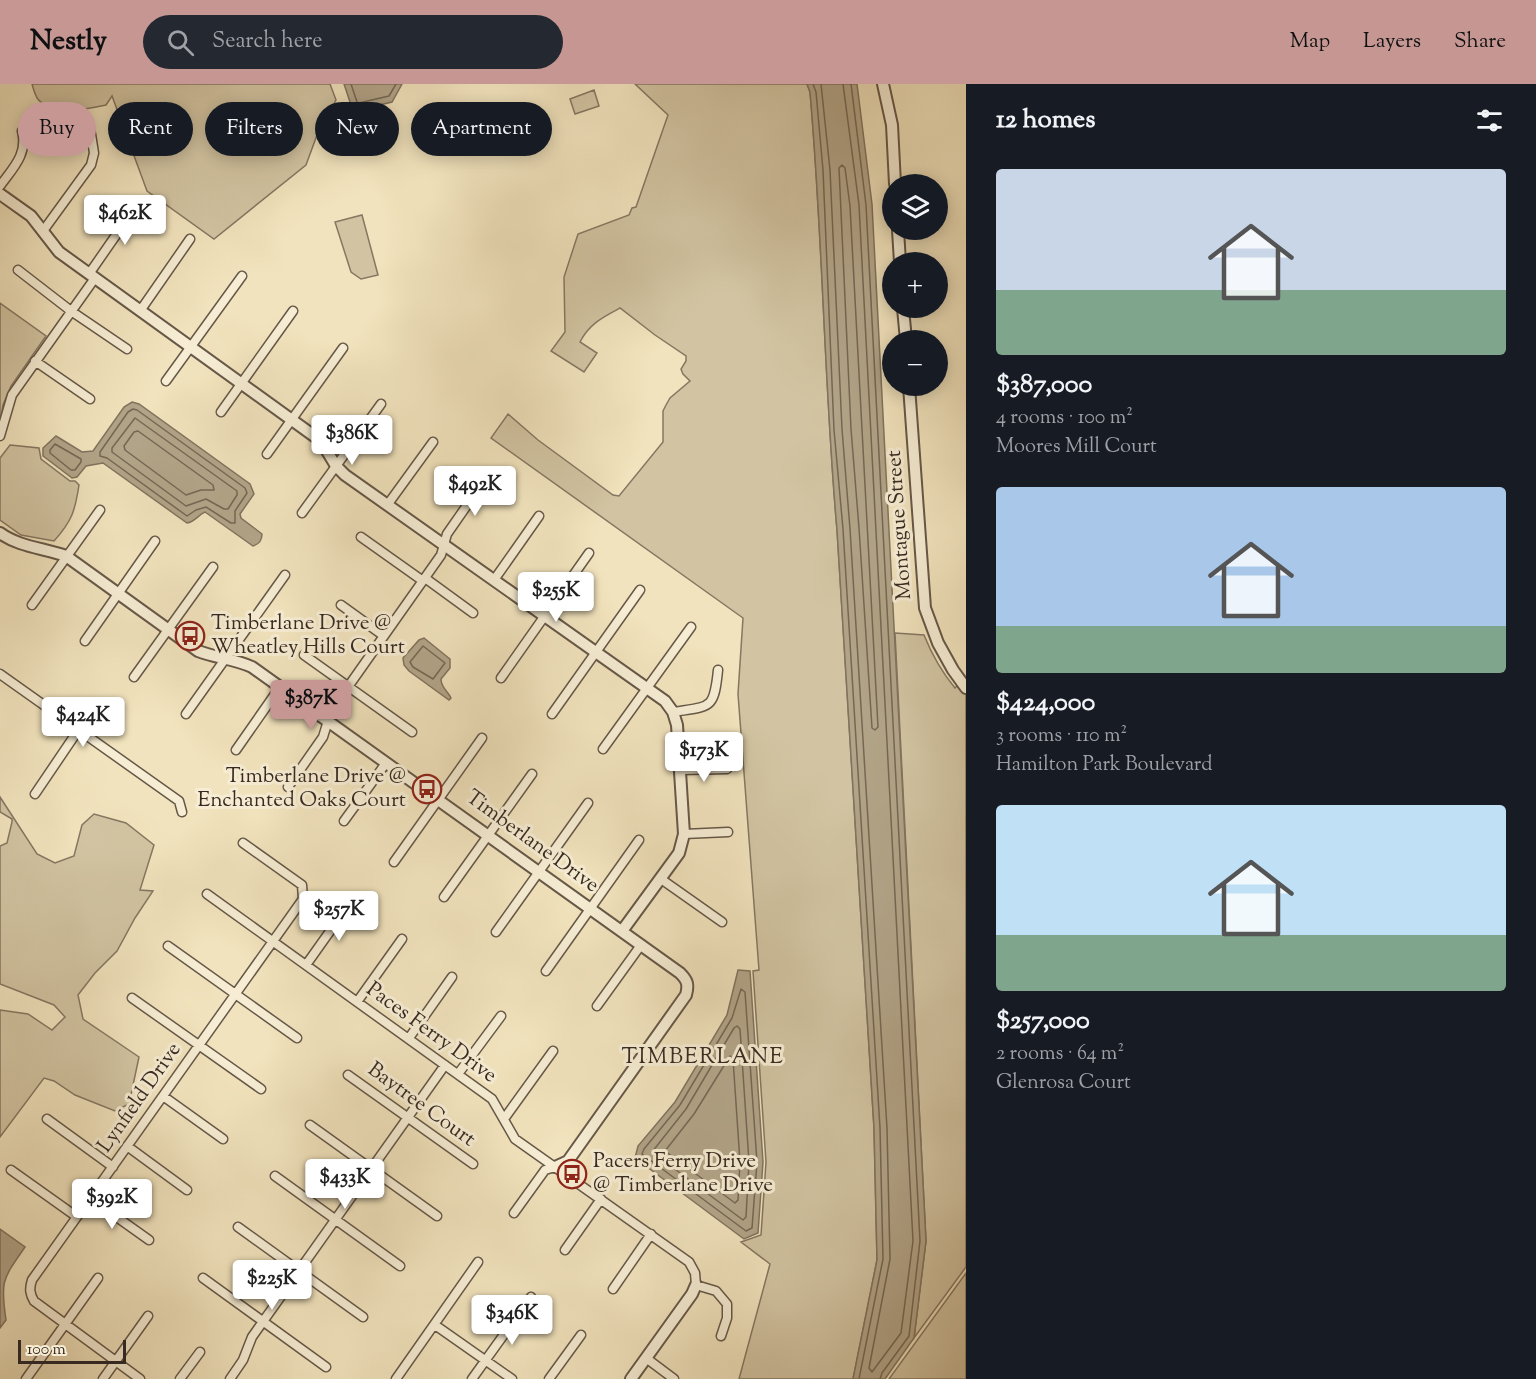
<!DOCTYPE html>
<html lang="en">
<head>
<meta charset="utf-8">
<style>
	:root { --surface:#171b24; --page:#242831; --text:#f1f3f6; --muted:#9ea1a6; --accent:#c59692 }
	body { margin:0; font-family:"Sorts Mill Goudy",serif; background:var(--page); color:var(--text); height:100vh; display:flex; flex-direction:column; font-size:22px; white-space:nowrap }
	* { box-sizing:border-box; margin:0 }
	p { font-size:20px; color:var(--muted) }
	.icon { flex:none; width:33px; height:33px; fill:none; stroke:currentColor; stroke-width:2; stroke-linecap:round; stroke-linejoin:round }
	.map { position:relative; flex:1; overflow:hidden }
	.details { display:flex; flex-direction:column; background:var(--surface); width:570px }
	.details>* { flex:none }
	.top-card { position:absolute; left:18px; top:18px; width:570px; height:54px; display:flex; gap:12px }
	.tools { position:absolute; left:882px; top:90px; display:grid; gap:12px }
	.tools a { display:grid; place-items:center; width:66px; height:66px; border-radius:50%; background:var(--surface); box-shadow:0 3px 15px #0003; font-size:30px }
	.scale { position:absolute; left:18px; bottom:15px; width:108px; box-sizing:border-box; padding-left:6px; border:3px solid #382a21; border-top:0; font-size:16px; line-height:21px; white-space:nowrap; color:#382a21; -webkit-text-stroke:4px #f6edd4; paint-order:stroke }
	.price { position:absolute; translate:-50% -51px; padding:0 14px; border-radius:6px; background:#fff; color:#222; font-size:20px; line-height:39px; filter:drop-shadow(0 2px 3px #0008) }
	.price::after { content:''; position:absolute; left:50%; top:36px; width:18px; height:14px; margin-left:-9px; background:inherit; clip-path:polygon(0 0,100% 0,50% 100%) }
	.price.active { background:var(--accent); color:#111 }
	ul { padding:0; list-style:none }
	li { display:grid; align-content:center; gap:12px; height:318px; padding:0 30px }
	li span { display:grid; place-items:center; height:186px; border-radius:6px; color:#555 }
	li>.icon { margin-inline-start:auto }
	span .icon { width:108px; height:108px; fill:#fffc; stroke-width:1 }
	li b { font-size:26px }
	h2 { display:flex; justify-content:space-between; align-items:center; height:72px; padding:0 30px; font-size:26px }
	.chip { padding:0 21px; border-radius:27px; background:var(--surface); box-shadow:0 3px 15px #0003; font-size:21px; line-height:54px }
	.chip.active { background:var(--accent); color:#111 }
	header { display:flex; align-items:center; gap:36px; box-sizing:border-box; height:84px; padding:0 30px; background:var(--accent); color:#111 }
	header strong { font-size:28px }
	nav { display:flex; gap:33px; margin-inline-start:auto; font-size:21px }
	.search { width:420px; height:54px; background:var(--page); display:flex; align-items:center; gap:15px; box-sizing:border-box; padding:0 21px; border-radius:33px; color:var(--muted); font-size:22px }
	main { display:flex; flex:1; min-height:0 }
	.map>svg:first-child { display:block }
	.green { fill:#d2c4a2; stroke:#857762; stroke-width:1.5 }
	.water { fill:#b2a488; stroke:#81735f; stroke-width:1.5 }
	.lines { fill:none; stroke-linecap:round; stroke-linejoin:round }
	.shore { stroke:#756754; stroke-width:1.5 }
	.minor-casing { stroke:#665848; stroke-width:11 }
	.tertiary-casing { stroke:#665848; stroke-width:14 }
	.minor { stroke:#f6edd4; stroke-width:8 }
	.tertiary { stroke:#f6edd4; stroke-width:10 }
	.labels { text-anchor:middle; dominant-baseline:central; stroke-width:6; stroke-linejoin:round; paint-order:stroke }
	.street-label { font-size:21px; fill:#382a21; stroke:#f6edd4 }
	.poi-label { font-size:21px; fill:#382a21; stroke:#f6edd4; text-anchor:start }
	.neighbourhood-label { font-size:22px; letter-spacing:1.5px; fill:#382a21; stroke:#f6edd4 }
</style>
</head>
<body>
<header>
<strong>Nestly</strong>
<div class="search"><svg class="icon" aria-label="search" viewBox="0 0 24 24"><circle cx="10" cy="10" r="6"/><path d="M15 15l6 6"/></svg>Search here</div>
<nav><a>Map</a><a>Layers</a><a>Share</a></nav>
</header>
<main>
<div class="map">
<svg width="966" height="1295" viewBox="0 0 966 1295">
	<rect width="100%" height="100%" fill="#f1e3bd"/>
	<filter id="stains"><feTurbulence type="fractalNoise" baseFrequency=".00333" numOctaves="4"/><feColorMatrix values="0 0 0 0 .2 0 0 0 0 .09 0 0 0 0 .02 0 0 0 .5 -.17"/></filter>
	<radialGradient id="worn" r=".72"><stop offset=".6" stop-color="#630" stop-opacity="0"/><stop offset="1" stop-color="#630" stop-opacity=".3"/></radialGradient>
	<path class="green" d="M32,0H330L336,16L317,51L306,81L214,155L147,107L112,12L106,21C87,25 51,33 37,14C35,10 33,4 32,0Z
		M635,0H807L810,8C823,154 824,300 837,446L874,1044L877,1176L853,1295H739L770,1180L741,1158L761,1151L766,1078L753,887L759,886L738,610L743,534L491,354L508,330L538,356L613,411L619,412L663,358V327L666,321L670,314L690,297L683,290L681,285L686,277V272L655,251L620,224C603,233 589,240 580,258L597,269L584,288L551,267L565,248L564,193L578,150L629,131L632,124L636,123L668,31Z
		M594,6L599,22L575,30L570,15Z
		M362,131L378,191L361,195L351,188L335,138Z
		M0,219L46,252L11,302L3,321L0,341Z
		M10,361L39,364L41,375L70,397H75L79,401C75,427 72,437 54,457L21,451L0,436V374Z
		M895,549L924,551C932,571 941,587 955,604L959,600L966,610V1183L914,1254L926,1157Z
		M0,713L37,770L55,779L74,772L82,741L94,730L126,739L154,761L140,806L153,807L135,834L117,867L95,889L78,911L83,935L139,973L129,1020L115,1027L75,1011L54,997L44,994L0,1053V926L28,930L52,946L65,933L54,921L0,900V762L7,759L12,738V735L0,728Z
		M966,1189V1295H889Z"/>
	<path class="water" d="M344,0H402L392,18L353,27Z
		M807,0H857L872,120L926,1157L914,1254L885,1295H853L877,1176L874,1044L837,446C824,300 823,154 810,8Z
		M132,318L139,320L250,400L254,410L240,430L241,434L262,450C262,457 259,460 253,462L205,428C198,431 195,438 187,439L103,379L86,382L77,393L72,394L43,372V364L56,352L82,368L93,367L124,323Z
		M424,554L450,575V584L441,595C441,604 448,607 451,614L449,616L409,587L404,581L403,574L419,556Z
		M738,886L750,887L763,1078L758,1149L744,1155L635,1074L638,1062L675,1018L727,931Z
		M0,1145L25,1163C3,1195 0,1196 6,1236L0,1244Z"/>
	<g class="lines">
		<path class="shore" d="M351,0L357,18L359,19L389,12L396,0
			M813,0L816,8L823,86L834,346L843,445L880,1044L883,1175L859,1295
			M821,0L830,86L842,345L850,445L887,1044L890,1175L869,1284L872,1288L901,1249L913,1157L859,121L843,0
			M851,0L866,121L920,1157L909,1252L882,1289L880,1295
			M842,81L845,84L850,122L878,643L875,646L872,644L859,444L851,345L839,84Z
			M133,325L137,326L245,404L247,409L235,427V439H231L206,423L196,426L187,432L107,374L100,372V368L128,328Z
			M135,334L237,407V411L228,425H224L206,415L186,422L112,368V364Z
			M138,347L213,401L214,406H201L186,411L125,366L124,362L134,348Z
			M55,360L81,375V378L75,386H71L50,369V366Z
			M423,562L445,579L433,595L413,583L410,578Z
			M741,905L745,908L757,1078L752,1144L746,1147L642,1070L644,1065L680,1021L732,934Z
			M737,942L740,945L749,1078L746,1133L743,1136L652,1068L686,1025L734,944Z
			M730,972L733,975L740,1078L738,1116L735,1119L665,1067L694,1030Z"/>
		<g class="minor-casing">
			<path id="minor" d="M0,102C13,84 28,70 22,47
				M43,147L91,81L94,69L91,50
				M18,186L71,227L127,265
				M89,190L139,118
				M140,227L190,155
				M35,277L90,315
				M166,297L242,192
				M221,328L293,227
				M0,352L12,311L95,194
				M267,370L343,264
				M388,420L433,358
				M302,429L381,320
				M361,453L423,497
				M425,494L473,529
				M494,496L539,432
				M32,521L100,426
				M341,521L384,552
				M85,557L155,457
				M304,571L412,648
				M0,590L179,717L182,728
				M134,593L213,483
				M501,594L589,469
				M673,628C711,622 714,626 718,586
				M186,630L285,491
				M552,630L640,506
				M603,665L691,543
				M236,666L280,603
				M680,686L727,685
				M288,703L323,653L331,627L441,471L447,450L486,394
				M35,710L79,645
				M344,737L386,679
				M684,750L728,748
				M394,778L482,654
				M661,795L722,838
				M207,810L492,1015L515,1055L689,1178L695,1189L696,1201L716,1207L727,1220V1234L721,1252
				M444,813L532,690
				M496,848L588,719
				M168,862L297,954
				M306,881L350,819
				M546,887L639,756
				M132,914L261,1005
				M357,918L402,855
				M597,922L641,861
				M409,954L452,893
				M458,990L501,932
				M348,991L473,1080
				M163,1012L223,1055
				M47,1035L113,1083
				M504,1035L553,967
				M310,1041L437,1132
				M127,1062L187,1106
				M11,1086L77,1133
				M275,1092L400,1182
				M90,1114L149,1156
				M514,1129L545,1086L555,1083
				M238,1143L363,1233
				M565,1166L601,1115
				M203,1194L326,1283
				M613,1205L651,1150
				M435,1241L512,1295
				M646,1274L674,1295
				M26,1295L98,1194
				M103,1295L148,1232
				M140,1295L34,1217C30,1210 29,1205 32,1196L303,815L302,801L243,759
				M180,1295L200,1268
				M230,1295L243,1276L252,1253L445,981
				M396,1295L478,1178
				M472,1295L531,1213
				M549,1295L581,1251"/>
		</g>
		<g class="tertiary-casing">
			<path id="tertiary" d="M883,0L892,41L895,100
				M0,110L31,132L59,168L321,357L336,382L345,391L665,617L673,628L677,641L684,750L679,769L622,847
				M898,146L900,178
				M903,224L906,256
				M909,302L925,524L938,559L953,586L966,604
				M0,449C19,463 44,464 66,472L198,567C216,574 235,575 252,583L680,889C687,896 689,900 686,911L568,1077L555,1083
				M631,1295L692,1210L696,1201"/>
		</g>
		<use href="#minor" class="minor"/>
		<use href="#tertiary" class="tertiary"/>
	</g>
	<defs>
		<g id="bus-ring" transform="scale(1.5)"><circle r="9.5" fill="#f6edd4" stroke="#8f2418" stroke-width="1.5"/><path d="M-5-6H5V4H4V6H2V4H-2V6H-4V4H-5ZM-3.5-4V0h7V-4ZM-3.5 1.2v1.5H-2V1.2ZM2 1.2v1.5H3.5V1.2Z" fill="#8f2418"/></g>
	</defs>
	<g fill-rule="evenodd">
		<use href="#bus-ring" x="190" y="552"/>
		<use href="#bus-ring" x="427" y="705"/>
		<use href="#bus-ring" x="572" y="1090"/>
	</g>
	<g class="labels">
		<g class="street-label">
			<text transform="translate(900 441) rotate(-94)">Montague Street</text>
			<text transform="translate(532 758) rotate(36)">Timberlane Drive</text>
			<text transform="translate(431 949) rotate(36)">Paces Ferry Drive</text>
			<text transform="translate(140 1014) rotate(-55)">Lynfield Drive</text>
			<text transform="translate(421 1021) rotate(36)">Baytree Court</text>
		</g>
		<g class="poi-label">
			<text x="211" y="540">Timberlane Drive @<tspan x="211" dy="24">Wheatley Hills Court</tspan></text>
			<text x="406" y="693" text-anchor="end">Timberlane Drive @<tspan x="406" dy="24">Enchanted Oaks Court</tspan></text>
			<text x="593" y="1078">Pacers Ferry Drive<tspan x="593" dy="24">@ Timberlane Drive</tspan></text>
		</g>
		<g class="neighbourhood-label">
			<text x="703" y="974">TIMBERLANE</text>
		</g>
	</g>
	<rect width="100%" height="100%" filter="url(#stains)"/>
	<rect width="100%" height="100%" fill="url(#worn)"/>
</svg>
<div class="tools">
<a><svg class="icon" aria-label="layers" viewBox="0 0 24 24"><path d="M12 4l9 5-9 5-9-5zM3 14l9 5 9-5"/></svg></a>
<a>+</a>
<a>−</a>
</div>
<div class="scale">100 m</div>
<b class="price" style="left:125px;top:162px">$462K</b>
<b class="price" style="left:352px;top:382px">$386K</b>
<b class="price" style="left:475px;top:433px">$492K</b>
<b class="price" style="left:556px;top:539px">$255K</b>
<b class="price active" style="left:311px;top:647px">$387K</b>
<b class="price" style="left:83px;top:664px">$424K</b>
<b class="price" style="left:704px;top:699px">$173K</b>
<b class="price" style="left:339px;top:858px">$257K</b>
<b class="price" style="left:345px;top:1126px">$433K</b>
<b class="price" style="left:112px;top:1146px">$392K</b>
<b class="price" style="left:272px;top:1227px">$225K</b>
<b class="price" style="left:512px;top:1262px">$346K</b>
<div class="top-card">
<a class="chip active">Buy</a>
<a class="chip">Rent</a>
<a class="chip">Filters</a>
<a class="chip">New</a>
<a class="chip">Apartment</a>
</div>
</div>
<section class="details">
<h2>12 homes<svg class="icon" aria-label="filters" viewBox="0 0 24 24"><path d="M4 7h16M4 17h16"/><circle cx="9" cy="7" r="2"/><circle cx="15" cy="17" r="2"/></svg></h2>
<ul>
<li><span style="background:linear-gradient(#c9d6e8 65%,#7fa58c 0)"><svg class="icon" aria-label="home" viewBox="0 0 24 24"><path d="M3 11l9-7 9 7M6 9v11h12V9"/></svg></span><div><b>$387,000</b><p>4 rooms · 100 m²</p><p>Moores Mill Court</p></div></li>
<li><span style="background:linear-gradient(#a9c7e8 75%,#7fa58c 0)"><svg class="icon" aria-label="home" viewBox="0 0 24 24"><path d="M3 11l9-7 9 7M6 9v11h12V9"/></svg></span><div><b>$424,000</b><p>3 rooms · 110 m²</p><p>Hamilton Park Boulevard</p></div></li>
<li><span style="background:linear-gradient(#bfe0f5 70%,#7fa58c 0)"><svg class="icon" aria-label="home" viewBox="0 0 24 24"><path d="M3 11l9-7 9 7M6 9v11h12V9"/></svg></span><div><b>$257,000</b><p>2 rooms · 64 m²</p><p>Glenrosa Court</p></div></li>
</ul>
</section>
</main>
</body>
</html>
